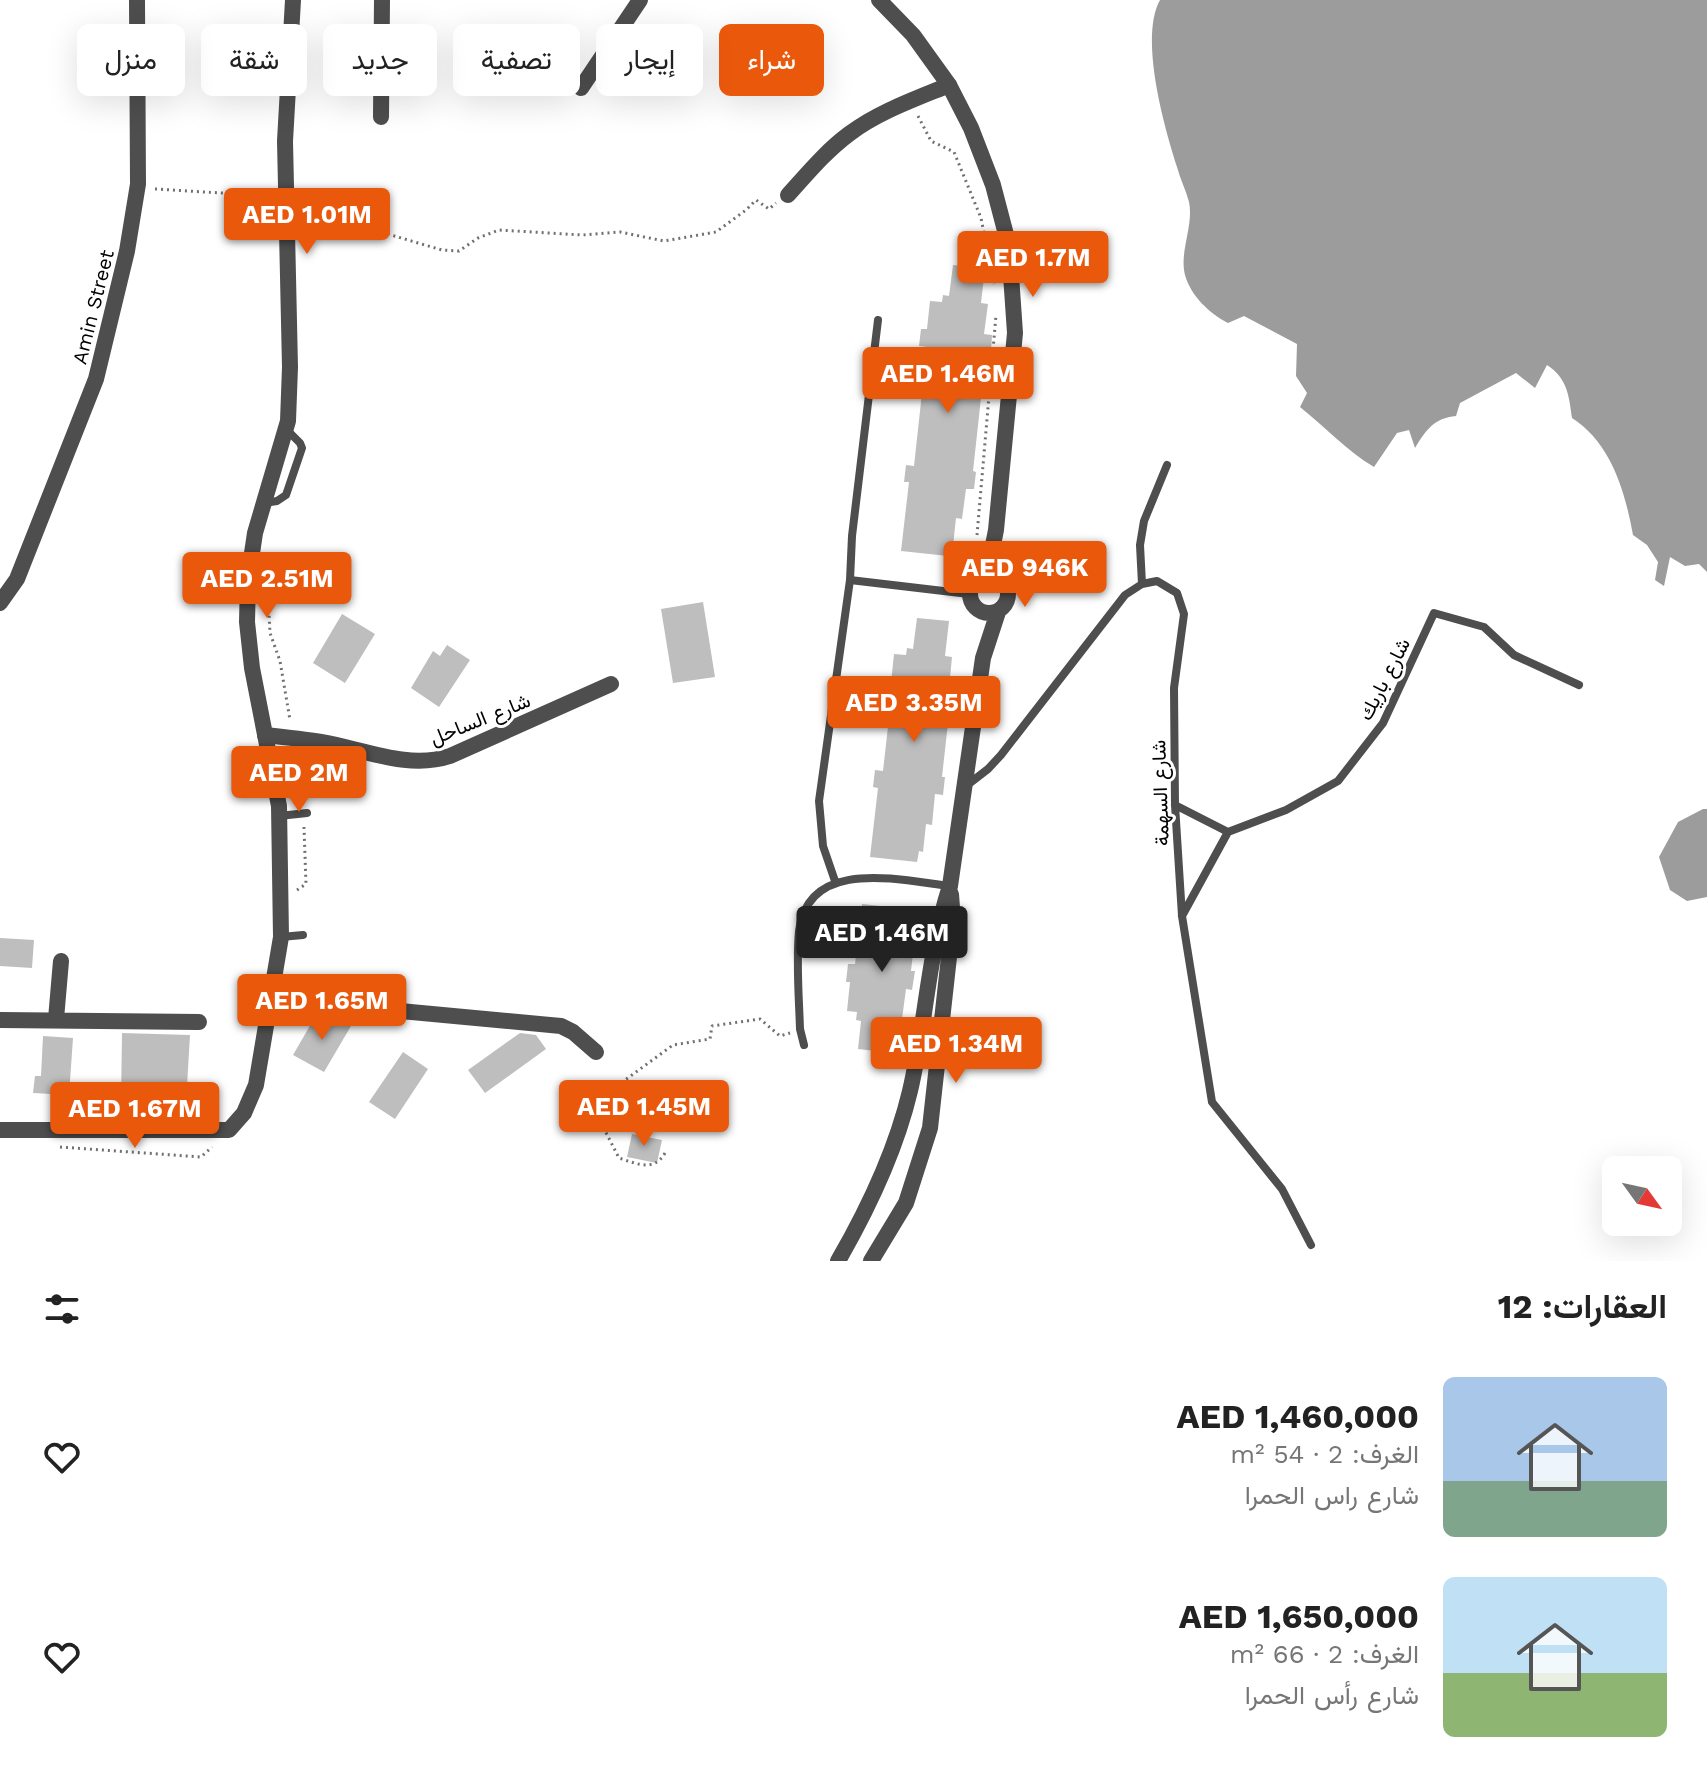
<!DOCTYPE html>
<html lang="ar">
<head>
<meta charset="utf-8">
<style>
	:root { --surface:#fff; --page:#f6f6f6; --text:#222; --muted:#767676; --accent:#ea580c }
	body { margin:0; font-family:"Work Sans",Vazirmatn,sans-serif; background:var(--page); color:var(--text); direction:rtl; height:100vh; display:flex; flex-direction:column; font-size:30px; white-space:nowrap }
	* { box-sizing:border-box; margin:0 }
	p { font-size:26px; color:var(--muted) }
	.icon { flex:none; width:44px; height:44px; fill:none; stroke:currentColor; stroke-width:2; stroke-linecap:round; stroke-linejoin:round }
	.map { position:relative; height:1261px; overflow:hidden; direction:ltr }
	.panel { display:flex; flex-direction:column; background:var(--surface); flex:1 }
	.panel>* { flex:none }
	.hud { position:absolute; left:24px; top:24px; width:800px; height:72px; direction:rtl; display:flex; gap:16px }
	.needle { width:52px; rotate:123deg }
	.controls { position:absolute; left:1602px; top:1156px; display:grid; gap:16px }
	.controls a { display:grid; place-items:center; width:80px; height:80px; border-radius:12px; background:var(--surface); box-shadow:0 8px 32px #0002; font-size:40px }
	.price { position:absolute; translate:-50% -68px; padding:0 18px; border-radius:8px; background:var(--accent); color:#fff; font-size:26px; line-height:52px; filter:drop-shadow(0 2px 4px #0008) }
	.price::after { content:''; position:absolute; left:50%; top:48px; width:24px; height:18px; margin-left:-12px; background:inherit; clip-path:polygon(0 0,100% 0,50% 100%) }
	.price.selected { background:#222; color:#fff }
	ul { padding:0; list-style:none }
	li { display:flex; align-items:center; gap:24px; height:200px; padding:0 40px }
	li span { display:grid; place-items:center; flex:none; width:224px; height:160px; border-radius:12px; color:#555 }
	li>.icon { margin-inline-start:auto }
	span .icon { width:96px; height:96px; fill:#fffc; stroke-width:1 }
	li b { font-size:34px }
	h2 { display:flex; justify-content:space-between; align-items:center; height:96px; padding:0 40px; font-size:34px }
	.chip { padding:0 28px; border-radius:12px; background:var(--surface); box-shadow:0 8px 32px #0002; font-size:28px; line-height:72px }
	.chip.selected { background:var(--accent); color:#fff }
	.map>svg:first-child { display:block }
	.water { fill:#9c9c9c }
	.building { fill:#bebebe }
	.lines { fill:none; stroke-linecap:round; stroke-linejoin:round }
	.path { stroke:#707070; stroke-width:3; stroke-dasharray:2 4; stroke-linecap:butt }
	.service { stroke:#4e4e4e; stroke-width:8 }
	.minor { stroke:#4e4e4e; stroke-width:16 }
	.tertiary { stroke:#4e4e4e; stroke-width:16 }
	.labels { text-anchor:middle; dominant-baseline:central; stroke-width:6; stroke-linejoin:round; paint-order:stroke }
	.street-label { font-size:20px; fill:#000; stroke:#fff }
</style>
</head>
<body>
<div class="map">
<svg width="1707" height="1261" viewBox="0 0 1707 1261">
	<rect width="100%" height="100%" fill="#fff"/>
	<path class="water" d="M1160,0H1707V572L1699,564L1685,566L1670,557L1664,586L1655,580L1658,562L1647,545L1633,535C1625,491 1611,443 1572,418C1569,395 1567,378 1547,365L1535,388L1516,373L1460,403L1456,416C1434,418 1426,430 1415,448L1409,430L1397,433L1374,467C1347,451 1325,427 1300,407L1307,393L1296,376L1297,344L1244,316L1228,323C1209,313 1191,296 1185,275C1179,252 1194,225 1189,202C1186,190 1180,179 1177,167C1164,126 1139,38 1160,0Z
		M1703,809H1707V897L1687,901L1670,890L1659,857L1678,822Z"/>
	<path class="building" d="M953,265L985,268L981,303L988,304L984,334L992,335L991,352H986L973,471L976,472L974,489H966L962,519L956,518L953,546L949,545L948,556L901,551L909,482H904L906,465L914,466L927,347L919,346L921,329H927L930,301L942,302L943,295L949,296Z
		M703,602L715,677L673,683L661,609Z
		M342,614L375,634L345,683L313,663Z
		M917,618L949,621L945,656L952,657L949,688L957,689L955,706L950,705L942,777H945L943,795L935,794L932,825L926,824L923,852L919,851L917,862L870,857L878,788L873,787L875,770L883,771L891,700L883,699L885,682L891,683L894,654L906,655L907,648L913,649Z
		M447,645L470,660L439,707L411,688L433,651L440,656Z
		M862,904L918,910L911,971H915L912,990L906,989L902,1019L898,1018L894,1053L858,1049L861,1021L856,1020L857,1012L847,1011L850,982H846L848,964H855Z
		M0,938L34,940L32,968L0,966Z
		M327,1015L351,1026L324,1072L293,1055L315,1017L323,1022Z
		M122,1033L190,1035L186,1103L121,1100Z
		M520,1033L536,1035L546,1049L485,1093L468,1070Z
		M43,1036L73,1038L69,1095L33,1093L35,1076H41Z
		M403,1052L428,1069L395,1119L369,1102Z
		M632,1134L662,1140L657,1163L627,1157Z"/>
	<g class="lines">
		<path class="path" d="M918,116L931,141L954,152L981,218L994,284
			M155,189L271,196
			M302,197L365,202L372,210L367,214L355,218L357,225L442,250L459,251L478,238L499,230L582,235L620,232L664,241L716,232L746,210L756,200L769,209L776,203
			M977,535L996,315
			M952,579L966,571
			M264,587L268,593L270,633L280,661L290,720
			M296,755L303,803
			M297,890L306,884L304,827
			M60,1147L201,1157L212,1147
			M665,1153C654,1172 637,1164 619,1158L599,1119L621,1083L673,1045L710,1039L712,1026L760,1019L780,1036L790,1033"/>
		<path class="service" d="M264,503L277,501L286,495L302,448L300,443L287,430
			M850,580L969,594
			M1142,584L1140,545L1144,521L1167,465
			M966,786L988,769L1001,755L1125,595L1142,584L1157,581L1177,593L1184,614L1174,688L1175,805L1182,916L1212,1102L1282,1189L1311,1245
			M1175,805L1228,832L1286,810L1338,781L1383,723L1434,613L1484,627L1514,655L1579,685
			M279,816L307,813
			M835,881L823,846L819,801L850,580L852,536L878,320
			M1182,916L1228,832
			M281,937L303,935
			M804,1045L800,1029C799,997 796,963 799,931C808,857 900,880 949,886"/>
		<path class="minor" d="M581,88L640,0
			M381,117L382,0
			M788,195C807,174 826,151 849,134C878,112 915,99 949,85
			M0,603L17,579L96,379L127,251L138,184L137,0
			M265,735C284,737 303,739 321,742C363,749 408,770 450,756L611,684
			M272,999L561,1026L573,1032L596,1052
			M56,1019L61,961
			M0,1020L199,1022"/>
		<path class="tertiary" d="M879,0L913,35L949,85L971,128L993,185L1009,246L1015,333L996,530L991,555L980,577
			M970 594a19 19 0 1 1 38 0a19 19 0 1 1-38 0Z
			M0,1130H229L244,1113L256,1085L281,937L279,806L252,668L247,622L248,580L255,533L288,421L290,367L285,141L293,0
			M838,1261C868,1209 896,1150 910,1091C926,1023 928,953 950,886L983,658L998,612
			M871,1261L906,1203L930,1128L953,921L951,894"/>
	</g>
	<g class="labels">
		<g class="street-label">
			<text transform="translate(93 307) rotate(-76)">Amin Street</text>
			<text transform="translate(1384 679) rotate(-63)">شارع باريك</text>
			<text transform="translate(480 719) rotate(-22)">شارع الساحل</text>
			<text transform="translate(1160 793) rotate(-92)">شارع السهمة</text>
		</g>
	</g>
</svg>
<div class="controls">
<a><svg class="needle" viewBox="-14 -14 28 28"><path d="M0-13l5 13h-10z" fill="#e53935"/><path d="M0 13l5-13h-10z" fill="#767676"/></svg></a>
</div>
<b class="price" style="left:307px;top:256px">AED 1.01M</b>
<b class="price" style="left:1033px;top:299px">AED 1.7M</b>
<b class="price" style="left:948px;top:415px">AED 1.46M</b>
<b class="price" style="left:1025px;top:609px">AED 946K</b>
<b class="price" style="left:267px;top:620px">AED 2.51M</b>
<b class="price" style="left:914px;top:744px">AED 3.35M</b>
<b class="price" style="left:299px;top:814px">AED 2M</b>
<b class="price selected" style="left:882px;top:974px">AED 1.46M</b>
<b class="price" style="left:322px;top:1042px">AED 1.65M</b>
<b class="price" style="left:956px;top:1085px">AED 1.34M</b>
<b class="price" style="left:644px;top:1148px">AED 1.45M</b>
<b class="price" style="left:135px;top:1150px">AED 1.67M</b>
<div class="hud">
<a class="chip selected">شراء</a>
<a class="chip">إيجار</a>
<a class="chip">تصفية</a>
<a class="chip">جديد</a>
<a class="chip">شقة</a>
<a class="chip">منزل</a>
</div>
</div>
<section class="panel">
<h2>العقارات: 12<svg class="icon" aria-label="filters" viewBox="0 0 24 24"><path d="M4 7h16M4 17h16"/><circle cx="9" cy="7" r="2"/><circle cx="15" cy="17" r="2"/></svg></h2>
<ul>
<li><span style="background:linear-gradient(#a9c7e8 65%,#7fa58c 0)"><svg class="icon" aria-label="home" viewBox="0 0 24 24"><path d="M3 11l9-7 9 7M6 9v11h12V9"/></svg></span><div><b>AED 1,460,000</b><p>الغرف: 2 · 54 m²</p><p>شارع راس الحمرا</p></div><svg class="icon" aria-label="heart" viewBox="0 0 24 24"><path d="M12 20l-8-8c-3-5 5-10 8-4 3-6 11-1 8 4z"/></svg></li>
<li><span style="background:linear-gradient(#bfe0f5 60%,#8fb573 0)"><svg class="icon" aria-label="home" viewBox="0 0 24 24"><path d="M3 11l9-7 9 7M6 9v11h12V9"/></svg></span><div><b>AED 1,650,000</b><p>الغرف: 2 · 66 m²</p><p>شارع رأس الحمرا</p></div><svg class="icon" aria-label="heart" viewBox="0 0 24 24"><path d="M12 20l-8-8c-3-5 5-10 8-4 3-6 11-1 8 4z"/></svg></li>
</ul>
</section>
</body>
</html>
